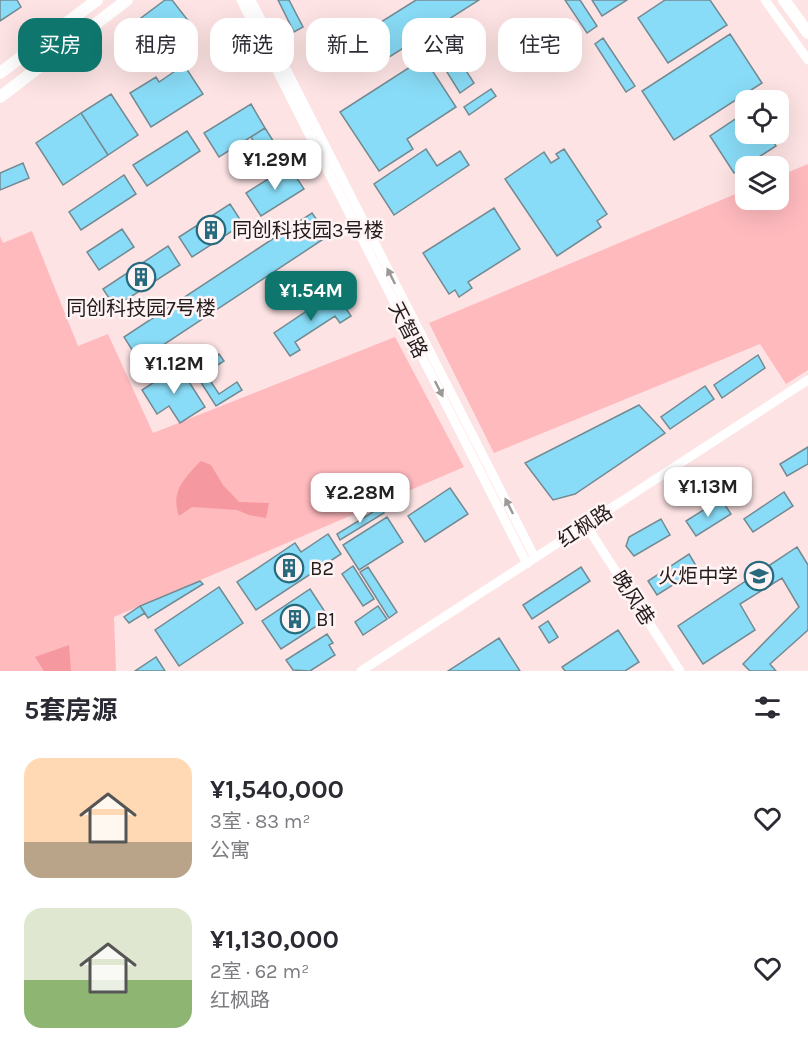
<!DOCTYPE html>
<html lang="zh">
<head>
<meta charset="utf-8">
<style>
	:root { --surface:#fff; --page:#f7f7f7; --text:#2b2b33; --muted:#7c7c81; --accent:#0f766e }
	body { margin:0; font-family:Karla,"Noto Sans SC",sans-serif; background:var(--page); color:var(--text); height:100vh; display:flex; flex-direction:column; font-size:22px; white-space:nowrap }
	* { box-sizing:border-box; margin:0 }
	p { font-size:20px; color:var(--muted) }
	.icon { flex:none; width:33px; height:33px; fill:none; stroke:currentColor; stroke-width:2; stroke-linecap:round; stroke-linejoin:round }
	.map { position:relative; height:671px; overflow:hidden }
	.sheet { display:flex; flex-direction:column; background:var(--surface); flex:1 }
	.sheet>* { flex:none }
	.guide { position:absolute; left:18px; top:18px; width:772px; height:54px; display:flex; gap:12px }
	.fabs { position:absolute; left:735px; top:90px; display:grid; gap:12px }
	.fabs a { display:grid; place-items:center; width:54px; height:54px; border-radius:12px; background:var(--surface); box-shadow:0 6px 24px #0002; font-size:30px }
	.price { position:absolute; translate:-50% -51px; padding:0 14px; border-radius:12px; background:#fff; color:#222; font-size:20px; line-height:39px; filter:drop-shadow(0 2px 3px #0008) }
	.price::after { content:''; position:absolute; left:50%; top:36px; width:18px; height:14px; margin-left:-9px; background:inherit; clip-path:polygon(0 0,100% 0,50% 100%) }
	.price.current { background:var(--accent); color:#fff }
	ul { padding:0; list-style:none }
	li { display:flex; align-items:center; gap:18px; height:150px; padding:0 24px }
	li span { display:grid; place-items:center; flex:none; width:168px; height:120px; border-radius:18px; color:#555 }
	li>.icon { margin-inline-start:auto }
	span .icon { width:72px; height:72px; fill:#fffc; stroke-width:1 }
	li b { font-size:26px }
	h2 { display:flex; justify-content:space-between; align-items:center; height:72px; padding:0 24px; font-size:26px }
	.pill { padding:0 21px; border-radius:18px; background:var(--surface); box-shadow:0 6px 24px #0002; font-size:21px; line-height:54px }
	.pill.current { background:var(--accent); color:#fff }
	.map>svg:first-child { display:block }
	.green { fill:#ffbabe }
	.water { fill:#f5989f }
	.building { fill:#89dcf7; stroke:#738a92; stroke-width:1.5 }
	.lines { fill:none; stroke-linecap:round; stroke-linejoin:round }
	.tertiary { stroke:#fff; stroke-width:9 }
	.primary { stroke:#fff; stroke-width:12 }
	.trunk { stroke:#fff; stroke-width:12 }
	.oneway { fill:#9c9898 }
	.labels { text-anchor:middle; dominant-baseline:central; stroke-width:5; stroke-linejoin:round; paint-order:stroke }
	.poi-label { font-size:20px; fill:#241b1b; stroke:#fff4f5; text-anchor:start }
	.street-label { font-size:20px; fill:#241b1b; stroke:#fff4f5 }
</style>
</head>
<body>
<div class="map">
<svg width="808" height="671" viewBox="0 0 808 671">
	<rect width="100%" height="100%" fill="#fde3e4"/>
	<path class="green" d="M808,164V370L786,384L760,344L494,453L429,323L745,190L746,200H778L779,176Z
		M32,231L78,346L108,334L153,433L395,337L464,467L114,617L116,671H0V236L3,243Z"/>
	<path class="water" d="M201,461L211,465L223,485L239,502L269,503L266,518L249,515L237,510L192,507L179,516C170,492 185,477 201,461Z
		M69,645L71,671H44L35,657Z"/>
	<path class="building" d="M0,0H17L21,7L0,21Z
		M165,0H172L190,23L177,33L166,19L141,38L152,53L138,63L117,36Z
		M278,0H289L303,27L294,32Z
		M416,0H479L383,61L365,32Z
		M565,0H580L597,26L587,33Z
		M592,0H627L602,16Z
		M665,0H710L727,25L668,63L638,18Z
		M730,34L762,83L674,140L642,91Z
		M603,38L635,86L626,92L595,44Z
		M449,44L474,83L460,93L435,53Z
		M424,58L456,107L407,139L413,149L379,171L340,112Z
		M184,65L203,94L151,127L130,93L156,77L159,82Z
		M491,89L496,96L469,115L464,107Z
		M111,94L138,135L108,155L81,113Z
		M251,104L265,128L219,157L204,133Z
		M746,112V134H768L776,146L734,173L710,136Z
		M81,113L108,155L63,185L36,143Z
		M265,128L289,166L275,175L251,137Z
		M187,131L200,151L147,186L133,165Z
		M426,149L437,166L460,151L469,165L394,215L374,184Z
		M564,149L607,214L597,221L601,227L557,256L505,179L544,152L551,163L559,158L556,154Z
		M23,163L29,178L0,190V173Z
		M289,166L304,189L261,216L246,193Z
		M124,175L136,194L81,230L69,212Z
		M230,204L243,224L192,257L179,237Z
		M494,208L520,249L468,282L472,288L459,297L455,290L449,294L423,253Z
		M312,213L328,236L139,361L124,337Z
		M122,229L134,247L99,270L87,252Z
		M168,246L180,265L115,307L103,289Z
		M335,292L351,316L340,323L335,316L295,342L300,350L290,356L274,333Z
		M219,354L224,361L205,373L219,394L237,382L242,390L216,406L193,370Z
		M758,355L765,368L722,398L714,385Z
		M179,366L205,407L180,423L169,406L157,414L142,390Z
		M705,386L714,399L670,429L661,417Z
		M639,405L665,433L575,494L553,500L525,463Z
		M808,447V464L787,476L780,464Z
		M450,488L468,514L425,542L408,516Z
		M784,492L793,506L753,532L744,519Z
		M721,499L731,514L696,536L686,521Z
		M381,507L384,513L340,540L337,534Z
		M387,517L403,542L359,570L343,545Z
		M661,519L670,535L634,556L626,546L629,537Z
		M328,534L341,554L256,610L237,582L295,543L301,552Z
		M797,547L808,565V630L770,664L776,671H750L743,664L799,607L782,578L740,604L755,630L703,664L678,626Z
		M689,554L698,569L657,595L648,581Z
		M353,566L374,599L363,606L342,574Z
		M368,567L397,612L389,618L360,572Z
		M581,567L590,581L532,619L523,605Z
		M200,581L203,584L148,618L140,606Z
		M219,587L243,623L179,666L155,630Z
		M310,589L329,618L281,649L262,621Z
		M140,606L145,613L129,623L124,617Z
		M378,606L387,619L363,635L355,622Z
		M548,621L558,637L549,643L539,627Z
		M618,630L639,662L625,671H565L562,667Z
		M327,634L333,643L329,645L335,655L310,671L293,670L286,660Z
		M499,638L520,671H448Z
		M156,657L165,671H135Z"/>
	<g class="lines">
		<path class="tertiary" d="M241,0L527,564
			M251,0L535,558
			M765,0L808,60
			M586,525L680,671
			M361,671L808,380"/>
		<path class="primary" d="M0,73L97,0
			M0,97L127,0"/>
		<path class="trunk" d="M784,0L808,33"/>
	</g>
	<defs><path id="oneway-solid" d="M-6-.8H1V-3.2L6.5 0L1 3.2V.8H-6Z" transform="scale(1.5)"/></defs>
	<g class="oneway">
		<use href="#oneway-solid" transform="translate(391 276) rotate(-117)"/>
		<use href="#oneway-solid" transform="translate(439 389) rotate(63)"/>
		<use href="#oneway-solid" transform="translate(509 506) rotate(-117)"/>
	</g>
	<defs>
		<g id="building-ring" transform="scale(1.5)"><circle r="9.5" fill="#fff4f5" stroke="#286a7d" stroke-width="1.5"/><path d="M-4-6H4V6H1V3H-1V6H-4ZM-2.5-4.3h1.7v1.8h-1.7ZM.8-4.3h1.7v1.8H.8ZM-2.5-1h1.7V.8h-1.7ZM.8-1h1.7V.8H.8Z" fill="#286a7d"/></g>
		<g id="school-ring" transform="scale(1.5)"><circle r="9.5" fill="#fff4f5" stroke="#286a7d" stroke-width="1.5"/><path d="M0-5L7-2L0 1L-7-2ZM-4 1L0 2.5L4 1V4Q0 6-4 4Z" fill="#286a7d"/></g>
	</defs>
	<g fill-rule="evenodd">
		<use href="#building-ring" x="211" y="230"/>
		<use href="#building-ring" x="141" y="277"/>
		<use href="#building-ring" x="289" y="568"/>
		<use href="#school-ring" x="759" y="576"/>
		<use href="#building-ring" x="295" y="619"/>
	</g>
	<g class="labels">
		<g class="poi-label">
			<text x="232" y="230">同创科技园3号楼</text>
			<text x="141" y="308" text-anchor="middle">同创科技园7号楼</text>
			<text x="310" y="568">B2</text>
			<text x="738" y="576" text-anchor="end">火炬中学</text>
			<text x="316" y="619">B1</text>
		</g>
		<g class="street-label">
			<text transform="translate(408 330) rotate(63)">天智路</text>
			<text transform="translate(585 526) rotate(-33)">红枫路</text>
			<text transform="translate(633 598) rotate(57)">晚风巷</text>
		</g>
	</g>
</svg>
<div class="fabs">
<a><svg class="icon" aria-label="locate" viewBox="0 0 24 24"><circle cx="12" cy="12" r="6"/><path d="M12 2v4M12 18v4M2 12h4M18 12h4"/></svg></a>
<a><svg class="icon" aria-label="layers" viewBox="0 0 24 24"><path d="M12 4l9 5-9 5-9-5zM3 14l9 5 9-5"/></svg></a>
</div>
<b class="price" style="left:275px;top:191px">¥1.29M</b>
<b class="price current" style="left:311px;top:322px">¥1.54M</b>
<b class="price" style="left:174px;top:395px">¥1.12M</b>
<b class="price" style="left:708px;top:518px">¥1.13M</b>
<b class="price" style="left:360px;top:524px">¥2.28M</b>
<div class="guide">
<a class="pill current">买房</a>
<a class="pill">租房</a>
<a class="pill">筛选</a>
<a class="pill">新上</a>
<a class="pill">公寓</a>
<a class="pill">住宅</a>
</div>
</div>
<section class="sheet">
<h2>5套房源<svg class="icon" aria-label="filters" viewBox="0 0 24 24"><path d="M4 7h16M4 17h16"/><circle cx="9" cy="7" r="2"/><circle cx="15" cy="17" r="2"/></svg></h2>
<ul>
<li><span style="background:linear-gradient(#ffd9b3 70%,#b9a48a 0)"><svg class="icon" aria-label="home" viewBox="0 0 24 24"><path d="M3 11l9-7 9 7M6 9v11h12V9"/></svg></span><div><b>¥1,540,000</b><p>3室 · 83 m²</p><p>公寓</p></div><svg class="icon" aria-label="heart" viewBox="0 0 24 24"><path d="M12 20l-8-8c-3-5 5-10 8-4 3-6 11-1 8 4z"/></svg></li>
<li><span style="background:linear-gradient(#dfe7d0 60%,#8fb573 0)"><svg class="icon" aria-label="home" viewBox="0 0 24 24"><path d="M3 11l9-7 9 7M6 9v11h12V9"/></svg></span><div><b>¥1,130,000</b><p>2室 · 62 m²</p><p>红枫路</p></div><svg class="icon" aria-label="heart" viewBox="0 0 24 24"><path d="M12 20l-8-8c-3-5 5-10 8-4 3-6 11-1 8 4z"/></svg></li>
</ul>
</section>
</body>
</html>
